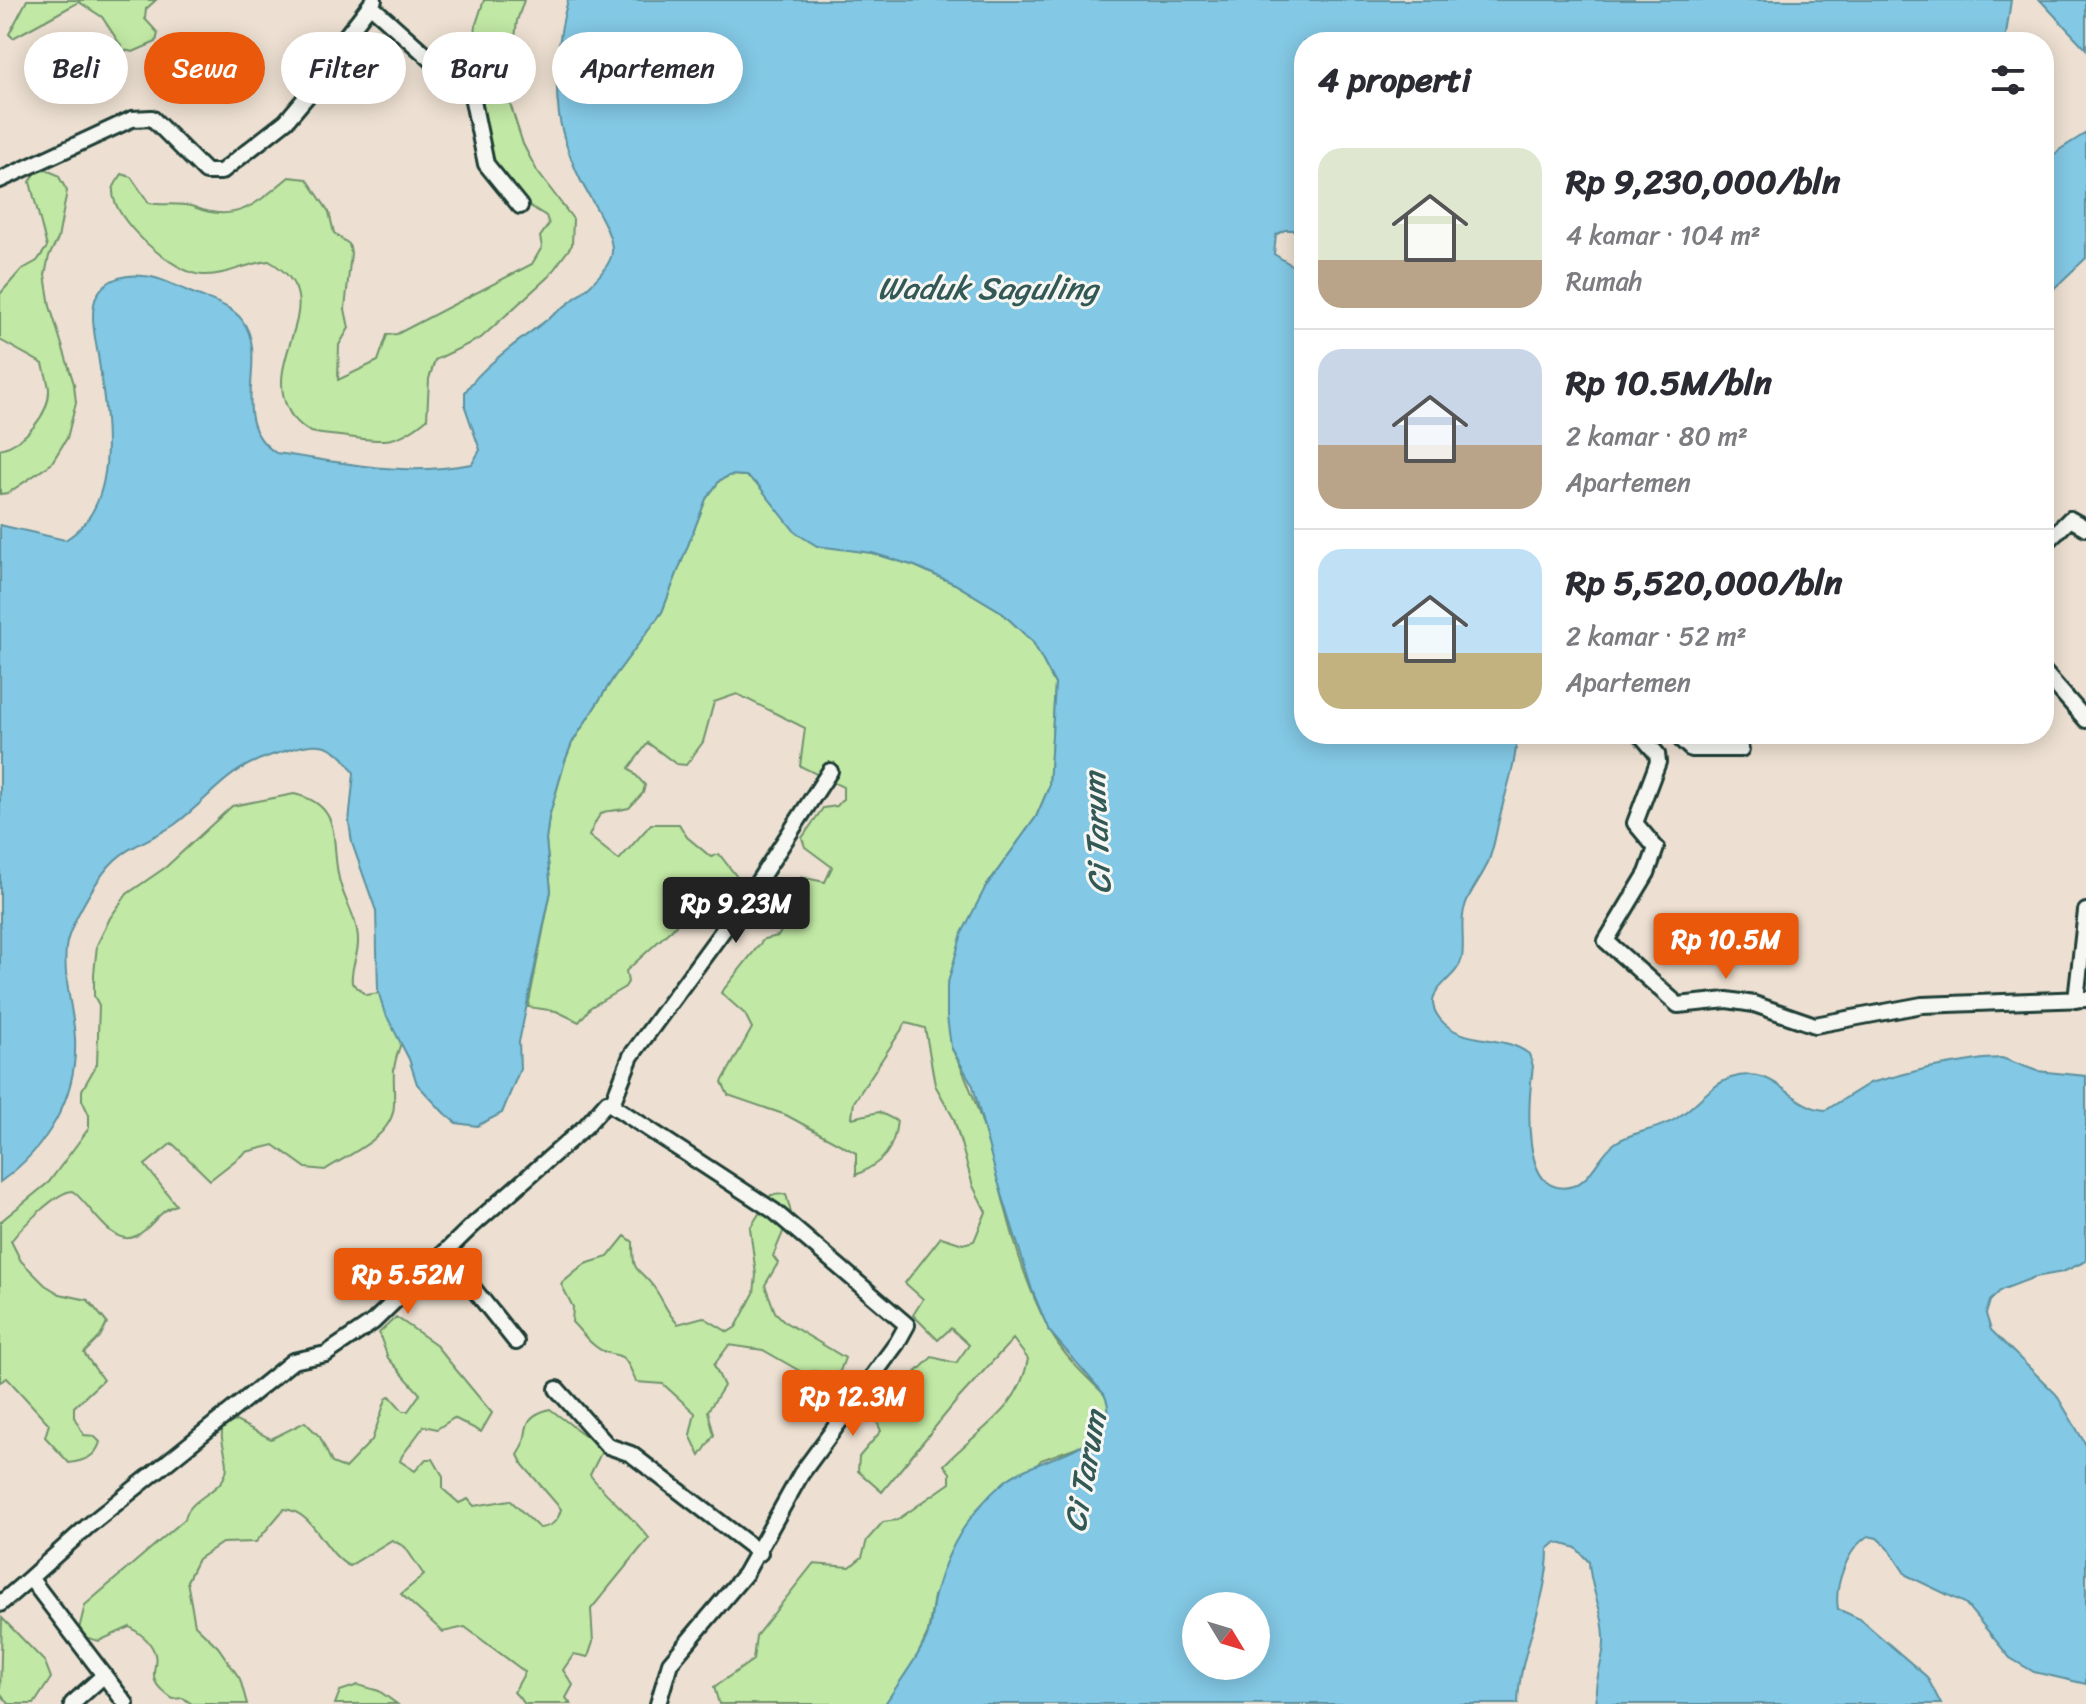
<!DOCTYPE html>
<html lang="id">
<head>
<meta charset="utf-8">
<style>
	:root { --surface:#fff; --page:#f2f2f3; --text:#2b2b33; --muted:#7c7c81; --line:#e1e1e2; --accent:#ea580c }
	body { margin:0; font-family:Sriracha,sans-serif; background:var(--page); color:var(--text); height:100vh; display:flex; flex-direction:column; font-size:30px; white-space:nowrap }
	* { box-sizing:border-box; margin:0 }
	p { font-size:26px; color:var(--muted) }
	.icon { flex:none; width:44px; height:44px; fill:none; stroke:currentColor; stroke-width:2; stroke-linecap:round; stroke-linejoin:round }
	.map { position:relative; flex:1; overflow:hidden }
	.side { position:absolute; left:1294px; top:32px; width:760px; height:712px; display:flex; flex-direction:column; background:var(--surface); border-radius:32px; box-shadow:0 4px 20px #0003 }
	.side>* { flex:none }
	.hud { position:absolute; left:24px; top:32px; width:760px; height:72px; display:flex; gap:16px }
	.needle { width:52px; rotate:128deg }
	.controls { position:absolute; left:1182px; top:1592px; display:grid; gap:16px }
	.controls a { display:grid; place-items:center; width:88px; height:88px; border-radius:50%; background:var(--surface); box-shadow:0 4px 20px #0003; font-size:40px }
	.price { position:absolute; translate:-50% -68px; padding:0 18px; border-radius:8px; background:var(--accent); color:#fff; font-size:26px; line-height:52px; filter:drop-shadow(0 2px 4px #0008) }
	.price::after { content:''; position:absolute; left:50%; top:48px; width:24px; height:18px; margin-left:-12px; background:inherit; clip-path:polygon(0 0,100% 0,50% 100%) }
	.price.on { background:#222; color:#fff }
	ul { padding:0; list-style:none }
	li { display:flex; align-items:center; gap:24px; height:200px; padding:0 24px }
	li+li { border-top:2px solid var(--line) }
	li span { display:grid; place-items:center; flex:none; width:224px; height:160px; border-radius:24px; color:#555 }
	li>.icon { margin-inline-start:auto }
	span .icon { width:96px; height:96px; fill:#fffc; stroke-width:1 }
	li b { font-size:34px }
	h2 { display:flex; justify-content:space-between; align-items:center; height:96px; padding:0 24px; font-size:34px }
	.pill { padding:0 28px; border-radius:36px; background:var(--surface); box-shadow:0 4px 20px #0003; font-size:28px; line-height:72px }
	.pill.on { background:var(--accent); color:#fff }
	.map>svg:first-child { display:block }
	.green { fill:#c1e8a4; stroke:#70926c; stroke-width:2 }
	.water { fill:#83c8e4; stroke:#5b909e; stroke-width:2; fill-rule:evenodd }
	.lines { fill:none; stroke-linecap:round; stroke-linejoin:round }
	.minor-casing { stroke:#1f3d34; stroke-width:20 }
	.minor { stroke:#f6f6f2; stroke-width:14 }
	.labels { text-anchor:middle; dominant-baseline:central; stroke-width:6; stroke-linejoin:round; paint-order:stroke }
	.water-label { font-size:32px; font-style:italic; fill:#335957; stroke:#f6f6f2 }
</style>
</head>
<body>
<div class="map">
<svg width="2086" height="1704" viewBox="0 0 2086 1704">
	<rect width="100%" height="100%" fill="#ede0d2"/>
	<filter id="ink" filterUnits="userSpaceOnUse"><feTurbulence type="fractalNoise" baseFrequency=".0125" numOctaves="2"/><feDisplacementMap in="SourceGraphic" scale="16" xChannelSelector="R" yChannelSelector="G"/><feConvolveMatrix kernelMatrix="1 2 1 2 8 2 1 2 1" color-interpolation-filters="sRGB"/></filter>
	<g filter="url(#ink)">
		<path class="green" d="M27,0H156L146,9L145,19L158,33L156,42L133,52L124,50L102,17L79,2L13,38L9,34Z
			M484,0H524L517,21L508,97L523,144L537,171L573,219L572,245L549,276L481,338L435,360L429,379L427,419C397,444 385,442 348,437C337,435 322,435 311,432C304,429 292,418 289,411C259,356 339,301 269,261C246,263 227,276 203,275C175,274 111,220 113,190C114,184 119,179 122,174L131,177L149,203C162,206 182,202 194,207C236,224 256,204 289,177L307,179L329,212L334,233L349,244L351,253L345,309L349,328L339,345L338,380L378,361L387,335L397,334L532,264L542,247L540,237L549,224L546,216L514,196L485,143L473,50L476,24Z
			M39,167L58,175L67,191L58,239L49,256L45,275L50,306L74,384L76,403L67,438L51,464L8,493L0,494V449C23,444 50,415 49,389C48,381 45,372 43,364L0,340V294L21,270L37,261L47,247L30,182Z
			M731,475L746,476L758,485L817,545L872,553L915,566L955,584L1000,611L1033,642L1055,684L1049,787L1036,817L985,888L951,1047C999,1135 1001,1240 1049,1329C1061,1353 1084,1375 1104,1394L1110,1406L1105,1430L1090,1442L1041,1460L934,1596L928,1633L915,1661L885,1704H719L714,1687L753,1660L756,1636L813,1564L850,1567L862,1557L867,1540L883,1522L897,1520L950,1483V1473L944,1465C978,1429 1019,1411 1028,1359L1013,1339L958,1399L882,1492L858,1471L859,1457L881,1431L873,1412L889,1395L895,1380H908L932,1357L956,1363L969,1345L951,1328L938,1340L913,1315L923,1299L905,1283L941,1237L963,1244L974,1241L986,1212L973,1186L954,1119L935,1085L925,1028L906,1023L854,1102L852,1118L879,1112L897,1121C894,1150 884,1162 856,1175V1153L786,1115L728,1095L722,1082L752,1028L745,1014L721,993L764,939L778,936L790,916L783,900L801,877L825,882L832,867L805,847L802,838L823,808L837,806L843,799V787L800,766L805,728L737,694L714,702L703,742L686,765L676,764L648,743L629,768L645,785L643,793L629,808C601,815 604,802 589,836L619,860L651,824H679L687,837L711,857L719,854L737,877L741,891L724,914L691,907L672,929L626,971L628,982L625,987L591,1007L579,1022L556,1011L528,1007L551,891L546,840L549,817L565,761L572,743L614,677L662,612L706,499L720,480Z
			M294,794C348,806 328,848 341,886C346,903 358,921 358,940C359,955 350,967 352,983L366,995L379,993L401,1043C390,1074 395,1073 394,1104C394,1137 349,1154 325,1170L306,1168L274,1145L246,1152L210,1180L172,1143L145,1165L176,1205C159,1210 152,1228 136,1236C111,1249 89,1201 72,1191C56,1192 22,1227 11,1241L21,1261L45,1285L60,1294L88,1300L107,1323L100,1337L84,1353L103,1380L74,1407V1417L84,1435L94,1436L100,1442C96,1457 84,1461 69,1463L45,1437L49,1424L7,1378L0,1382V1222L49,1182L89,1128V1115L82,1100V1090L97,1064L99,1005L94,996V974L97,945L110,918L127,894L166,867L232,806Z
			M786,1194L791,1213L773,1256L778,1263L765,1285L775,1312L785,1322L845,1358L840,1371L832,1377L815,1371L805,1374L763,1350L729,1345L714,1365L724,1386L708,1411L714,1435L700,1456L690,1435L695,1413L663,1384L636,1382C621,1341 617,1364 595,1346C586,1339 579,1329 572,1322L573,1307L561,1284L585,1264L608,1257L625,1236L633,1242C633,1276 636,1264 653,1286C663,1299 666,1312 678,1324L703,1317L728,1332L736,1327L754,1293L756,1275L750,1228L771,1195Z
			M396,1317L434,1343L492,1413L481,1432L454,1418L437,1429L424,1426L402,1456L400,1461L415,1471L426,1459H433L443,1476V1489L459,1503L468,1499L474,1506L510,1500L539,1528C552,1527 558,1521 561,1509L523,1465L518,1455C533,1435 515,1418 550,1409L603,1449L590,1475C608,1498 631,1515 649,1538L591,1609L593,1642L588,1657L574,1654L563,1670L573,1685L566,1698L571,1704H525L514,1692L525,1672L465,1627L443,1632L401,1594L424,1575L405,1547L392,1540L349,1566C324,1553 314,1511 284,1509L256,1542L222,1543L198,1559L187,1581L195,1625L218,1647L240,1679L247,1704H192L183,1698L173,1699C136,1674 167,1668 150,1644C146,1637 137,1632 130,1627L99,1641L84,1637L79,1629L85,1605L185,1519C188,1502 210,1495 221,1482C236,1463 217,1446 223,1426L236,1421L271,1439L305,1422L320,1437L332,1463L345,1468L372,1440L386,1399L390,1396L403,1411H408L420,1394L388,1358L379,1333Z
			M2,1618L45,1662L51,1678L34,1704H9L0,1693Z
			M358,1685L379,1691L397,1704H335L340,1691Z"/>
		<path class="water" d="M568,0H2011L2005,42H1304V230H1285L1276,235L1274,254L1304,273V734H1517C1516,765 1508,782 1501,812C1496,830 1495,847 1487,865C1481,878 1471,890 1466,903C1459,921 1465,940 1462,958C1457,982 1417,990 1440,1019C1462,1046 1502,1033 1529,1054L1533,1066C1529,1093 1518,1203 1573,1186C1592,1180 1599,1154 1615,1143C1635,1130 1658,1131 1677,1118C1696,1106 1710,1085 1731,1078C1777,1063 1791,1109 1826,1110L1870,1083L1928,1068L1983,1059L2002,1058L2037,1071L2086,1076V1261L2063,1272L2035,1277L2001,1290L1990,1301L1986,1314L1991,1330L2056,1394L2086,1445V1684L2034,1672L2010,1658L1965,1603L1906,1575L1888,1548L1877,1538L1868,1536C1847,1549 1834,1586 1838,1609L1860,1619L1927,1677L1941,1704H1598C1591,1687 1604,1661 1604,1642C1605,1613 1590,1590 1589,1562L1576,1548L1556,1542L1548,1549C1548,1604 1519,1650 1518,1704H885C899,1682 916,1661 927,1637C932,1624 931,1608 935,1595C946,1551 969,1512 1004,1482C1035,1456 1130,1448 1104,1394L1049,1331L1032,1290L996,1175L973,1086L951,1047L947,1017V986L962,933L985,888L1036,817L1049,787L1055,684L1033,642L1000,611L955,584L915,566L872,553L817,546L796,533L758,485L746,476L731,475L720,480L706,499L662,612L614,677L572,743L565,761L549,817L546,840L551,891L519,1042L520,1069L502,1113L477,1126L456,1123L444,1113L417,1084L409,1059L384,1011L378,990L376,911L352,843L349,822L354,773C330,733 310,744 272,755C224,770 211,798 174,825C155,838 128,846 112,863C97,878 68,927 66,948C63,979 73,1007 75,1038C78,1097 47,1148 0,1182V525L65,540C124,505 106,412 98,355C95,338 89,311 97,295C106,278 126,274 144,276C161,277 179,288 195,294C210,300 232,306 242,320C271,358 225,420 276,453C348,463 399,477 472,464L480,450L465,407V392C497,344 597,297 611,257C618,237 588,197 580,179C571,161 562,135 559,115C554,79 558,35 568,0ZM1256,1606V1666H1196V1606Z
			M2040,0H2086V49Z
			M2086,133V258L2044,298V166L2059,150Z"/>
		<g class="lines">
			<g class="minor-casing">
				<path id="minor" d="M370,5L472,96L486,164L520,206
					M0,180L132,119L152,118L206,172H221L286,121L313,89L329,58L374,0
					M2044,545L2070,519L2086,528
					M2044,672L2086,720
					M1640,734L1657,754L1658,762L1635,823L1656,848L1647,873L1606,941L1678,1005L1727,1000L1754,1004L1815,1025L1922,1005L2086,999
					M1675,734L1691,749H1741
					M2076,1000L2086,911
					M612,1104L631,1056L752,891L830,771
					M445,1253L516,1342
					M557,1389L608,1446L631,1454L760,1553
					M30,1578L88,1526L293,1361L326,1354L373,1322L472,1226L586,1126L607,1102L774,1211L907,1325L897,1343L801,1474L745,1574L670,1663L658,1704
					M0,1604L30,1578L126,1704
					M72,1704L103,1676"/>
			</g>
			<use href="#minor" class="minor"/>
		</g>
	</g>
	<g class="labels">
		<g class="water-label">
			<text x="988" y="288">Waduk Saguling</text>
			<text transform="translate(1097 833) rotate(-93)">Ci Tarum</text>
			<text transform="translate(1085 1471) rotate(-80)">Ci Tarum</text>
		</g>
	</g>
</svg>
<div class="controls">
<a><svg class="needle" viewBox="-14 -14 28 28"><path d="M0-13l5 13h-10z" fill="#e53935"/><path d="M0 13l5-13h-10z" fill="#7c7c81"/></svg></a>
</div>
<b class="price on" style="left:736px;top:945px">Rp 9.23M</b>
<b class="price" style="left:1726px;top:981px">Rp 10.5M</b>
<b class="price" style="left:408px;top:1316px">Rp 5.52M</b>
<b class="price" style="left:853px;top:1438px">Rp 12.3M</b>
<div class="hud">
<a class="pill">Beli</a>
<a class="pill on">Sewa</a>
<a class="pill">Filter</a>
<a class="pill">Baru</a>
<a class="pill">Apartemen</a>
</div>
<section class="side">
<h2>4 properti<svg class="icon" aria-label="filters" viewBox="0 0 24 24"><path d="M4 7h16M4 17h16"/><circle cx="9" cy="7" r="2"/><circle cx="15" cy="17" r="2"/></svg></h2>
<ul>
<li><span style="background:linear-gradient(#dfe7d0 70%,#b9a48a 0)"><svg class="icon" aria-label="home" viewBox="0 0 24 24"><path d="M3 11l9-7 9 7M6 9v11h12V9"/></svg></span><div><b>Rp 9,230,000/bln</b><p>4 kamar · 104 m²</p><p>Rumah</p></div></li>
<li><span style="background:linear-gradient(#c9d6e8 60%,#b9a48a 0)"><svg class="icon" aria-label="home" viewBox="0 0 24 24"><path d="M3 11l9-7 9 7M6 9v11h12V9"/></svg></span><div><b>Rp 10.5M/bln</b><p>2 kamar · 80 m²</p><p>Apartemen</p></div></li>
<li><span style="background:linear-gradient(#bfe0f5 65%,#c2b280 0)"><svg class="icon" aria-label="home" viewBox="0 0 24 24"><path d="M3 11l9-7 9 7M6 9v11h12V9"/></svg></span><div><b>Rp 5,520,000/bln</b><p>2 kamar · 52 m²</p><p>Apartemen</p></div></li>
</ul>
</section>
</div>
</body>
</html>
